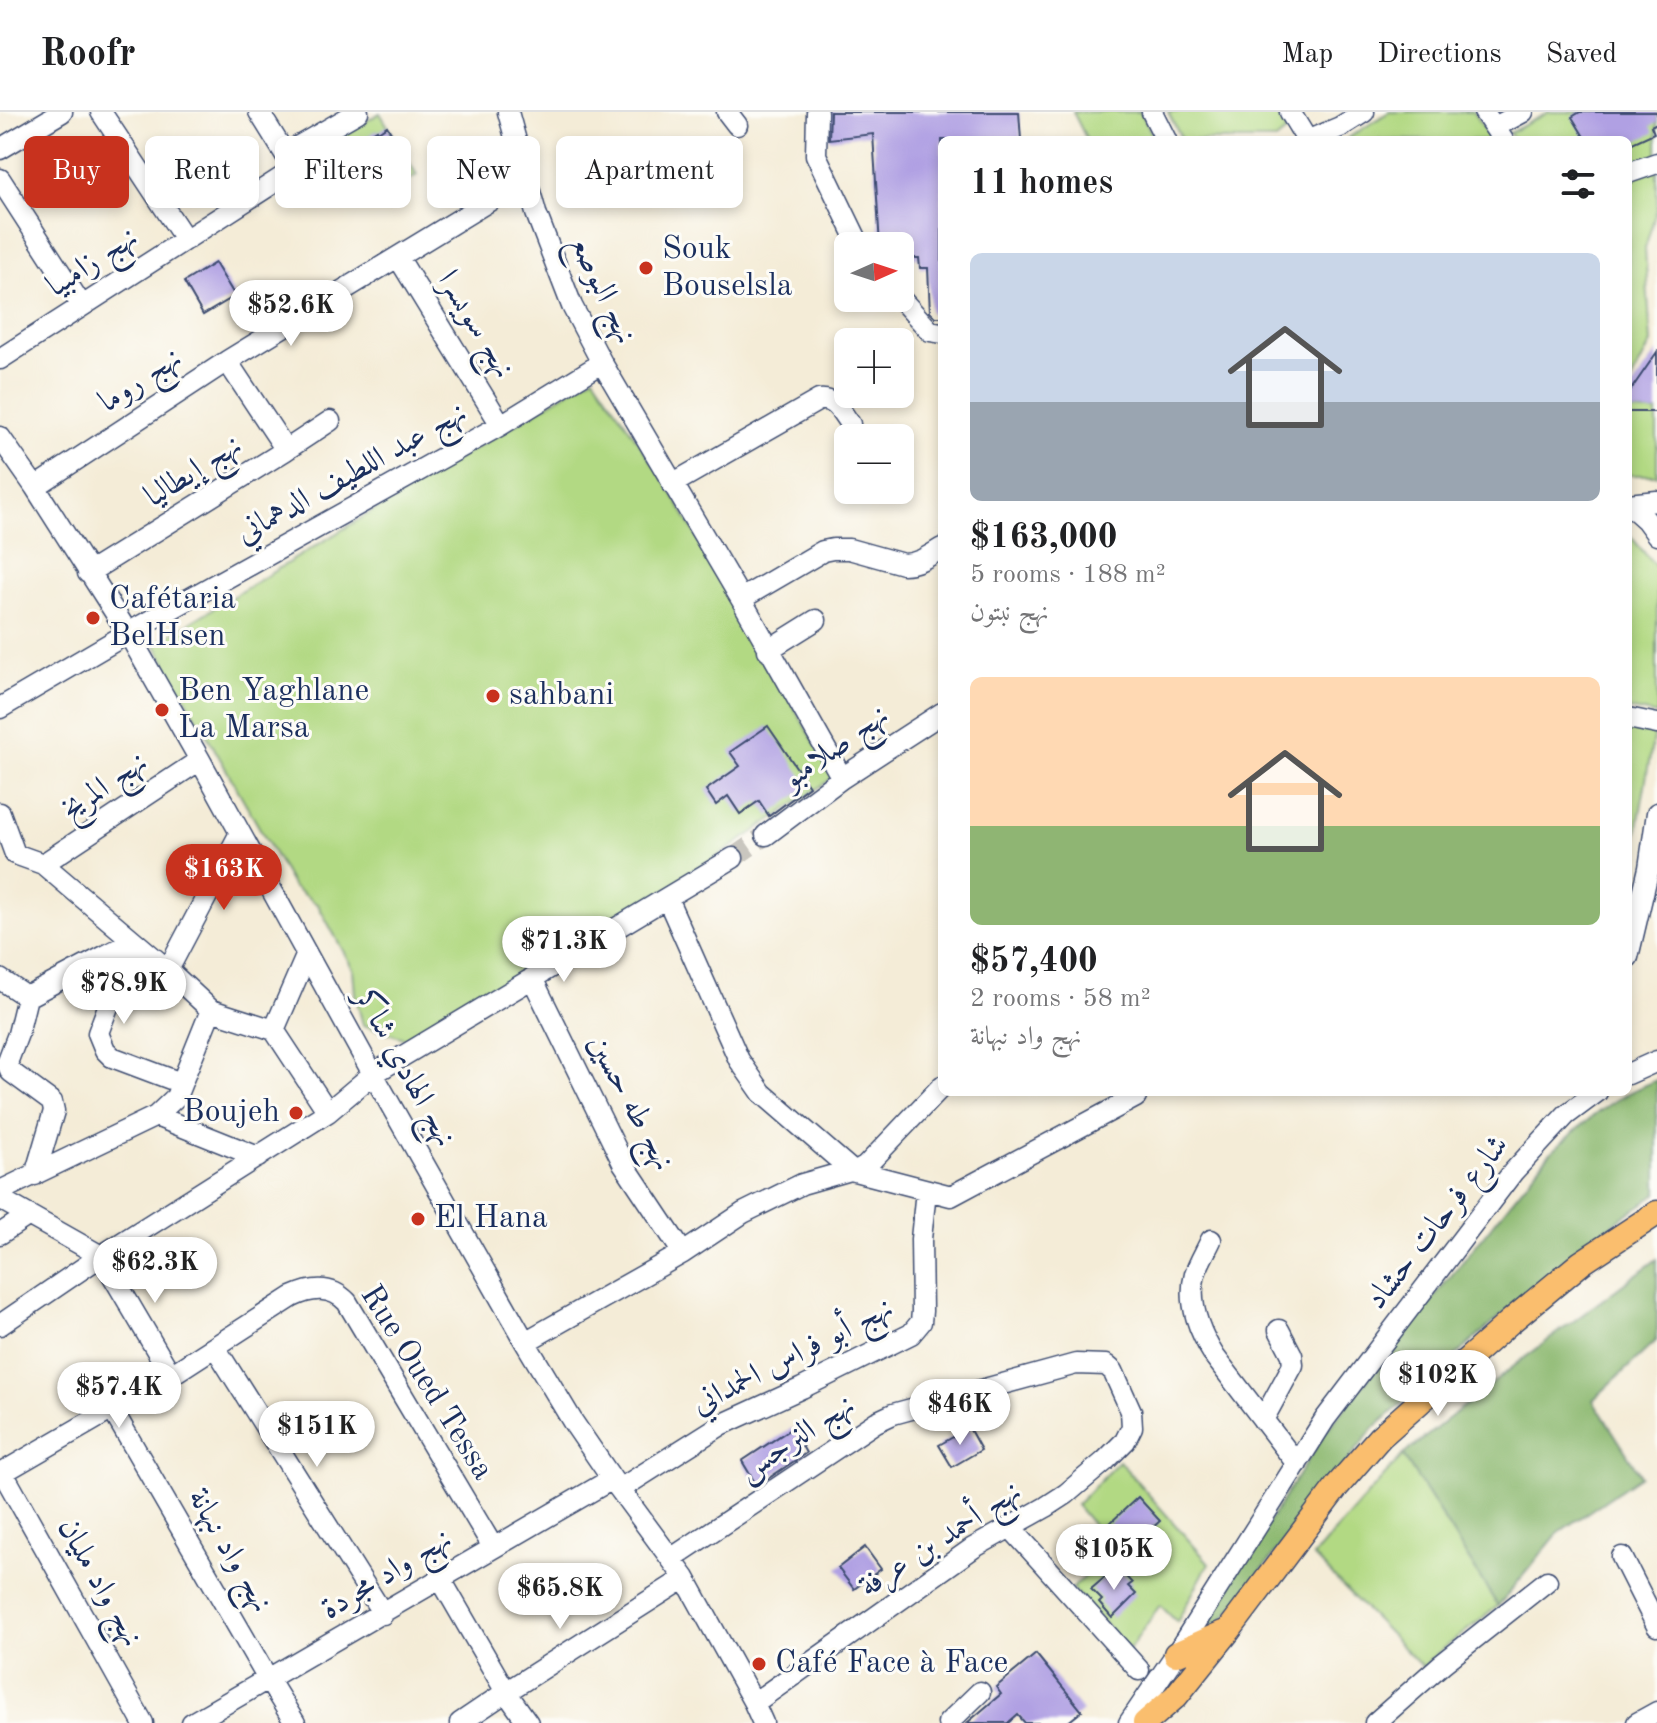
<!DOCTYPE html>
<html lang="en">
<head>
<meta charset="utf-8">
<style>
	:root { --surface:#fff; --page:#f2f2f2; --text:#202124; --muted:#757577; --line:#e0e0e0; --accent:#c8321e }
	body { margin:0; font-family:"Old Standard TT",Amiri,serif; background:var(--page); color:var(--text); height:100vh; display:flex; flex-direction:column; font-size:30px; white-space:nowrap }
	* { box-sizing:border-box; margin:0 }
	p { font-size:26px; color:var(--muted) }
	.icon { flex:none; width:44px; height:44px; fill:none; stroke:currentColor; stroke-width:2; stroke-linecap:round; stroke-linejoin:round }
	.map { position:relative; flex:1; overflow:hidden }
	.side { position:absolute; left:938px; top:24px; width:694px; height:960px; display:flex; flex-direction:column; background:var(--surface); border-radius:12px; box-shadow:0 4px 12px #0003 }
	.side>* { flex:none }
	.hud { position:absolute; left:24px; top:24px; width:760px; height:72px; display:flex; gap:16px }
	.needle { width:52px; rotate:87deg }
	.fabs { position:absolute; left:834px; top:120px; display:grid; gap:16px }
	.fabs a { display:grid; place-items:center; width:80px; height:80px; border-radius:12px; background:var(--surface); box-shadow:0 4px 12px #0003; font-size:40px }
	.price { position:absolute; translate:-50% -68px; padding:0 18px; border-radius:28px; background:#fff; color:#222; font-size:26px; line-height:52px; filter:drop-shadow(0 2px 4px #0008) }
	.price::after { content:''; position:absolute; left:50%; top:48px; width:24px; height:18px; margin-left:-12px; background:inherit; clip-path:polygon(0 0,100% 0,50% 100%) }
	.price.active { background:var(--accent); color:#fff }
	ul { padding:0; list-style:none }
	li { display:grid; align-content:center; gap:16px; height:424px; padding:0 32px }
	li span { display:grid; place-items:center; height:248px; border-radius:12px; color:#555 }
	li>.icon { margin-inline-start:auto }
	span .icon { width:144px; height:144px; fill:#fffc; stroke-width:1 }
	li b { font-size:34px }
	h2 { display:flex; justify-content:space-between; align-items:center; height:96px; padding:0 32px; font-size:34px }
	.tag { padding:0 28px; border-radius:12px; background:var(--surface); box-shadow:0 4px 12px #0003; font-size:28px; line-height:72px }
	.tag.active { background:var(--accent); color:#fff }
	header { display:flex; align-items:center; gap:48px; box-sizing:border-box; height:112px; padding:0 40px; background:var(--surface); border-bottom:2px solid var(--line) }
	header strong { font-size:38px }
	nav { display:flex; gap:44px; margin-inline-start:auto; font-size:28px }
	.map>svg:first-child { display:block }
	.green { fill:#b2d983; stroke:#668470; stroke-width:2 }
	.forest { fill:#8db971; stroke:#547468; stroke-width:2 }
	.building { fill:#b0a0e3 }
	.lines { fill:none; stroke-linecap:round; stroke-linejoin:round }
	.minor-tunnel { stroke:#c9c6bf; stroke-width:20; stroke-dasharray:20 10; stroke-linecap:butt }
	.minor-casing { stroke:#3c4b70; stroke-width:23 }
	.major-casing { stroke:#3c4b70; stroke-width:27 }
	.minor { stroke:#fff; stroke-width:20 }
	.major { stroke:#fabe6e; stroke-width:24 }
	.poi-dot { fill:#c8321e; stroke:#fdfcf7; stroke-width:3 }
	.labels { text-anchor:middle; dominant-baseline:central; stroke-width:6; stroke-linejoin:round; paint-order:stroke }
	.poi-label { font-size:32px; fill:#1b2f5e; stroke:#fdfcf7; text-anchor:start }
	.street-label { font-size:32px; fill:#1b2f5e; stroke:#fdfcf7 }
</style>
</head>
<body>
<header>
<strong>Roofr</strong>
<nav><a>Map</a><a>Directions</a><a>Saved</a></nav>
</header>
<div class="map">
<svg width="1657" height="1611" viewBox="0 0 1657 1611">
	<rect width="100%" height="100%" fill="#fdfcf7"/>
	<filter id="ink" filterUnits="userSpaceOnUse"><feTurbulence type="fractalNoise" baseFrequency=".0125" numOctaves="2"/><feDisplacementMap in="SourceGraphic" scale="16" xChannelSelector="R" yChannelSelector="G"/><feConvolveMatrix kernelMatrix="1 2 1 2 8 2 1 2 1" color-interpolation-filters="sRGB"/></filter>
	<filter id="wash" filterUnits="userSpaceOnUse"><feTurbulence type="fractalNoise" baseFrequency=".006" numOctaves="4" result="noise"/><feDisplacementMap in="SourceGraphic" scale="32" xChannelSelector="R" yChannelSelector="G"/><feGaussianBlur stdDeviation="1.8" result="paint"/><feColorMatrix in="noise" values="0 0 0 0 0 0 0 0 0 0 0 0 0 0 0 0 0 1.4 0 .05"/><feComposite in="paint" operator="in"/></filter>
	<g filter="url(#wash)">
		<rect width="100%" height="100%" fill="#f4ecd7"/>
		<path class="green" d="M1073,0H1141L1155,28H1087Z
			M1168,0H1275L1287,19L1276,28H1182Z
			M1389,0H1474L1491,28H1345Z
			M1549,0H1657V44L1628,53V28H1514L1509,21Z
			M380,1L417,63L376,89L338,27Z
			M1657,57V96L1645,136L1651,231L1628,275V67Z
			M594,264L668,374L834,665L666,780L413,929L363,913L355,882L353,857L318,793L293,775L155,532Z
			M1657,300V363H1628V300Z
			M1628,421L1657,456V603L1628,597Z
			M1628,617L1654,621L1633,743L1628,748Z
			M1403,1343L1498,1494L1433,1545L1423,1556L1313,1444Z
			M1119,1349L1209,1451L1177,1510L1160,1493L1129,1538L1072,1477L1112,1436L1076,1393Z"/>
		<path class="forest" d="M1657,968V1082L1617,1109L1542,1167L1373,1317L1221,1510L1201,1517L1326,1319L1551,1040C1586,1009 1612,985 1657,968Z
			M1657,1147V1228L1593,1288L1641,1364L1559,1420L1498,1494L1403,1343L1523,1247Z"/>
		<g id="blocks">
			<path class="building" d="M830,0H1019L1021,28H942V205H935L930,200L928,156H920L919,146H900V134H880L873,22L829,27Z
				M1580,0H1657V11L1651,14L1654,21L1628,33V28H1586L1572,5Z
				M387,14L395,28L390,31L407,61L383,75L366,46L363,47L354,32L377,18L378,20Z
				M215,151L235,184L203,203L184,170Z
				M1657,240V300H1628V282Z
				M768,614L809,674L769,704L759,689L740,702L728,684L716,693L706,678L740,654L730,640Z
				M792,1316L806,1341L757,1374L742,1349Z
				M969,1316L981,1338L952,1355L939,1333Z
				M1138,1385L1160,1409L1130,1436L1109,1412Z
				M865,1435L881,1457L854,1477L838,1456Z
				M1117,1455L1132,1471L1128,1474L1136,1482L1112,1506L1099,1491L1102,1488L1091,1477Z
				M1036,1542L1082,1599L1067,1611H1025L1018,1603L1009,1611H967L1001,1582L996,1575Z"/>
		</g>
	</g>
	<g filter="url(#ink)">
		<use href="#blocks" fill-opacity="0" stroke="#3c4b70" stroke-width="2"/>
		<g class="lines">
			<path class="minor-tunnel" d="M733,746L766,723"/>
			<g class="minor-casing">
				<path id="minor" d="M101,0L185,127
					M259,0L285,42
					M508,0L536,101L572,194L602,251L741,487L842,666
					M727,0L737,13
					M817,0L816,43L860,134
					M1152,0L1166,28
					M1290,0L1307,28
					M1484,0L1503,28
					M1495,15L1523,0
					M1309,28L1340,15L1364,0
					M0,37L62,0
					M1628,61L1657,51
					M0,67L82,194
					M398,145L501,313
					M900,186L930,219L942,221
					M0,247L295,57L285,42L358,0
					M227,249L286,338
					M0,325L35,375L128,521L200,648L373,962L525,1230L573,1310L612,1367L685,1466L754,1591L763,1611
					M672,372L819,288C836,286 841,300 850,312
					M35,375L227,249L527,66
					M1628,392L1646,408L1657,423
					M1628,392L1657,389
					M88,461L286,338L330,309
					M741,487L823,439L833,437H849L903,452C918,452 929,444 942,436
					M768,538L816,508
					M0,596L128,521L501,313L602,251
					M1628,606L1657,612
					M0,701L15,742
					M766,723L842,666L942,601
					M15,742L43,752L168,858L211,898L274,918L328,1000
					M43,752L200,648
					M667,786L739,948L762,981L851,1058L951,1084L1136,985
					M133,829L98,921L105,938L112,945L181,971
					M1628,845L1649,756L1657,701
					M168,858L240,721
					M532,866L623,1051L683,1141
					M0,867L27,885
					M274,918L307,842
					M1628,962L1657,949
					M156,1004L258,1045
					M35,1063L54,999L52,990L11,960L7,951L18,922L27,885L133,829
					M0,1079L156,1004L176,985L211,898
					M0,1087L101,1144L171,1263
					M0,1122L29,1103
					M1211,1128C1206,1139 1199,1150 1195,1162C1187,1192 1200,1221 1215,1245L1297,1352
					M0,1213L101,1144L328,1000L373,962L733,746
					M525,1230L683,1141L743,1101L802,1072L851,1058L858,1059L866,1054L942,974
					M215,1235L383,1502
					M112,1297L268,1567L295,1611
					M1263,1308L1293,1253L1292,1243L1279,1218
					M3,1361L143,1611
					M0,1362L171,1263L292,1185C311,1176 331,1173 347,1190L493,1435
					M620,1377L721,1313L802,1276L911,1222L921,1210L922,1199L921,1127L926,1078
					M1011,1416L1139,1558
					M1622,1445L1657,1514
					M672,1446L876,1310L893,1302L1076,1252L1106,1253L1113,1259L1131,1299L1132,1315L1125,1329L1105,1349L1066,1382L1046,1395L973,1436L754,1591
					M440,1466L506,1580L528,1611
					M192,1611L612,1367
					M460,1611L506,1580L685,1466
					M948,1611L980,1580
					M1129,1611L1176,1542L1325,1307L1513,1060L1566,1003L1597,980
					M1375,1611L1442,1552L1547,1469
					M1637,1611L1657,1600"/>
			</g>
			<g class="major-casing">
				<path id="major" d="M1176,1542L1223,1521
					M1145,1611L1176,1584L1229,1518L1338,1373L1380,1325L1511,1209L1581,1151L1657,1101"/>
			</g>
			<use href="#minor" class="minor"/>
			<use href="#major" class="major"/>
		</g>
	</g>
	<g class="poi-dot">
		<circle cx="646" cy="156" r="8"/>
		<circle cx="93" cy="506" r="8"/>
		<circle cx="493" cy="584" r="8"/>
		<circle cx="162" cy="598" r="8"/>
		<circle cx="296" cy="1001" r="8"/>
		<circle cx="418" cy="1107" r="8"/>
		<circle cx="759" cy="1552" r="8"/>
	</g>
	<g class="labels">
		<g class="poi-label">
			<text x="662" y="138">Souk<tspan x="662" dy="37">Bouselsla</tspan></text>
			<text x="109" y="488">Cafétaria<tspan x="109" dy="37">BelHsen</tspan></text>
			<text x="178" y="580">Ben Yaghlane<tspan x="178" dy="37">La Marsa</tspan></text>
			<text x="509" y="584">sahbani</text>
			<text x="280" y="1001" text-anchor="end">Boujeh</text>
			<text x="434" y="1107">El Hana</text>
			<text x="775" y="1552">Café Face à Face</text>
		</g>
		<g class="street-label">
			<text transform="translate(93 151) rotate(-33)">نهج زامبيا</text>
			<text transform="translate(602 178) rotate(65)">نهج البوصع</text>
			<text transform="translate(475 213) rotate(59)">نهج سويسرا</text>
			<text transform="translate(141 269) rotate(-33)">نهج روما</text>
			<text transform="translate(194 360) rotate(-32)">نهج إيطاليا</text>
			<text transform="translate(352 362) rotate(-29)">نهج عبد اللطيف الدهماني</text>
			<text transform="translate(836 636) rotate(-35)">نهج صلامبو</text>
			<text transform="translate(105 675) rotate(-34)">نهج المريخ</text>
			<text transform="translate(404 956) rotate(61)">نهج الهادي شاكر</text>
			<text transform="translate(630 991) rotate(62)">نهج طه حسين</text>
			<text transform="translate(1438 1111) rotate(-52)">شارع فرحات حشاد</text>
			<text transform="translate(793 1245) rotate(-27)">نهج أبو فراس الحمداني</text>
			<text transform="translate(426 1271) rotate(58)">Rue Oued Tessa</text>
			<text transform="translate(797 1327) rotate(-33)">نهج النرجس</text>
			<text transform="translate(941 1428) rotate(-33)">نهج أحمد بن عرفة</text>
			<text transform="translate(229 1439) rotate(60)">نهج واد نبهانة</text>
			<text transform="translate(387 1463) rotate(-31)">نهج واد مجردة</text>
			<text transform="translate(99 1471) rotate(61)">نهج واد مليان</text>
		</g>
	</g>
</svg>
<div class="fabs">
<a><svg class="needle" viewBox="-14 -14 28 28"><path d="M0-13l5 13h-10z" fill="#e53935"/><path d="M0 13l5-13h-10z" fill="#757577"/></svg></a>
<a>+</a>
<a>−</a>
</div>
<b class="price" style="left:291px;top:236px">$52.6K</b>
<b class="price active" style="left:224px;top:800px">$163K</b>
<b class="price" style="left:564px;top:872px">$71.3K</b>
<b class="price" style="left:124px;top:914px">$78.9K</b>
<b class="price" style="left:155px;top:1193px">$62.3K</b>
<b class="price" style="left:1438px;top:1306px">$102K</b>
<b class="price" style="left:119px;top:1318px">$57.4K</b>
<b class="price" style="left:960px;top:1335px">$46K</b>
<b class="price" style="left:317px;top:1357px">$151K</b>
<b class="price" style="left:1114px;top:1480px">$105K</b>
<b class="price" style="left:560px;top:1519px">$65.8K</b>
<div class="hud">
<a class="tag active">Buy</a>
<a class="tag">Rent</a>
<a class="tag">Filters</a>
<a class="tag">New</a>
<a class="tag">Apartment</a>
</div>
<section class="side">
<h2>11 homes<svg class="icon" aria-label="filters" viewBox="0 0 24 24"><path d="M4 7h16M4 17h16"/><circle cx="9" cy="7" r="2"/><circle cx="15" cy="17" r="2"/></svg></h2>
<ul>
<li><span style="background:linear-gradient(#c9d6e8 60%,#9aa5b1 0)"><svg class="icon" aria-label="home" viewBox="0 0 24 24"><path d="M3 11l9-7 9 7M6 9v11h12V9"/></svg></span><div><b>$163,000</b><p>5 rooms · 188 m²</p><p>نهج نبتون</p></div></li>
<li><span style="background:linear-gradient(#ffd9b3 60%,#8fb573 0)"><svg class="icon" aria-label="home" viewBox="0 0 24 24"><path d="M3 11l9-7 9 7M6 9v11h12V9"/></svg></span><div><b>$57,400</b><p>2 rooms · 58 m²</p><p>نهج واد نبهانة</p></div></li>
</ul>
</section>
</div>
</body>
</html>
